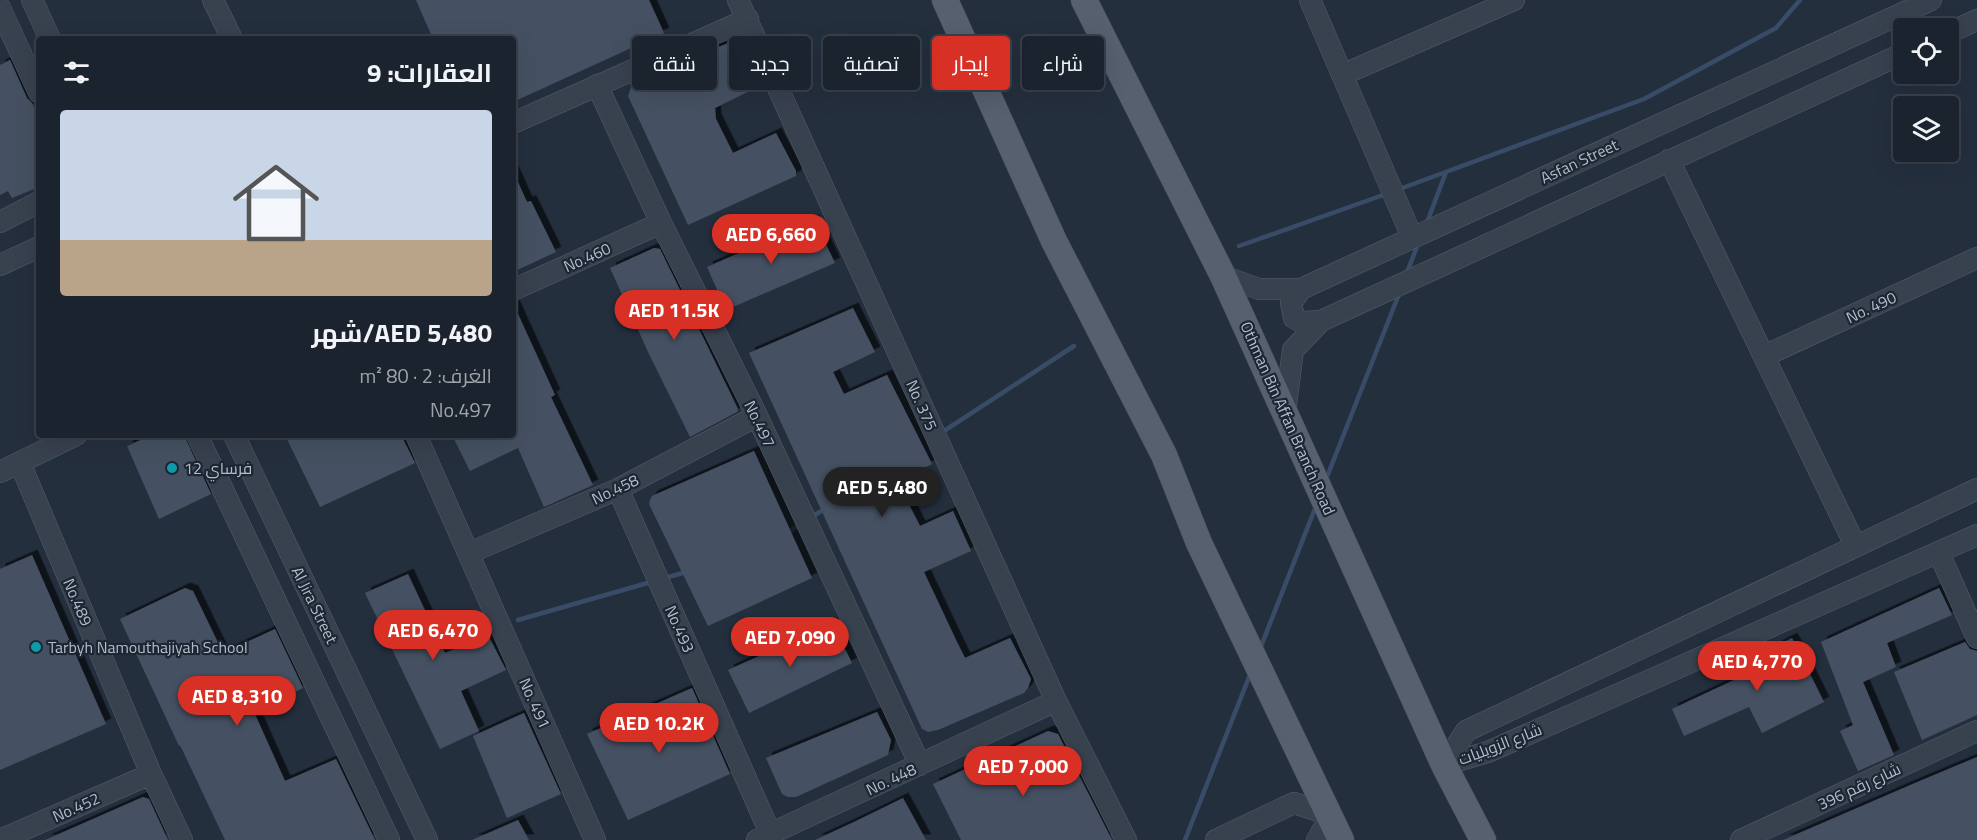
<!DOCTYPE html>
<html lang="ar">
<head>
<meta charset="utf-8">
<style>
	:root { --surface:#1b232e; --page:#242b36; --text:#f1f3f6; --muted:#a0a4aa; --line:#39404a; --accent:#d93025 }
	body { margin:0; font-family:"Titillium Web",Cairo,sans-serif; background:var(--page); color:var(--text); direction:rtl; height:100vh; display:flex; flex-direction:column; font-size:22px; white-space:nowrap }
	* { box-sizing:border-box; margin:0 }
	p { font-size:20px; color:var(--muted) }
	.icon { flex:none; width:33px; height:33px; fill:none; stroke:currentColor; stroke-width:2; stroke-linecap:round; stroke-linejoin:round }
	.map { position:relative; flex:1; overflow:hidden; direction:ltr }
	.drawer { position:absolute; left:36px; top:36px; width:480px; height:402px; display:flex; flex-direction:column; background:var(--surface); border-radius:6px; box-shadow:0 6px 24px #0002,0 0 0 2px var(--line); direction:rtl }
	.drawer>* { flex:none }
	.banner { position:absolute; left:534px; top:36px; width:570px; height:54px; direction:rtl; display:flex; gap:12px }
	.fabs { position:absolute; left:1893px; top:18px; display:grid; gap:12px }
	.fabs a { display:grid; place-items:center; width:66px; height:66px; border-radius:6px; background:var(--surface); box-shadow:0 6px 24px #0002,0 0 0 2px var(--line); font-size:30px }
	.price { position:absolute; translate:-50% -51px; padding:0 14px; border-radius:21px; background:var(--accent); color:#fff; font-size:20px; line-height:39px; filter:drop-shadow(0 2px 3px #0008) }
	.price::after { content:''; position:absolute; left:50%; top:36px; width:18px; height:14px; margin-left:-9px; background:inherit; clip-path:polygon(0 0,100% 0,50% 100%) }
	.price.on { background:#222; color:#fff }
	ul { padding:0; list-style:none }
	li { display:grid; align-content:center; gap:12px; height:318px; padding:0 24px }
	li+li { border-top:2px solid var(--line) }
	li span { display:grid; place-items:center; height:186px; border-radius:6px; color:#555 }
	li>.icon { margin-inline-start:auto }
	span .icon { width:108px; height:108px; fill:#fffc; stroke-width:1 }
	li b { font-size:26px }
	h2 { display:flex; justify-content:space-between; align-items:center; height:72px; padding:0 24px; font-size:26px }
	.chip { padding:0 21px; border-radius:6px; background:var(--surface); box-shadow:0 6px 24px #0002,0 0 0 2px var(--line); font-size:21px; line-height:54px }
	.chip.on { background:var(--accent); color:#fff }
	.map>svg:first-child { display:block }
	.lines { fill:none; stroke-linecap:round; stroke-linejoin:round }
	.stream { stroke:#394c67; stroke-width:4.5 }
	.building { fill:#455162; filter:url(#shadow) }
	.minor-casing { stroke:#565f6c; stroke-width:22 }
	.major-casing { stroke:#414a57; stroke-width:27 }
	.minor { stroke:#38414e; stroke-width:21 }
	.major { stroke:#56606e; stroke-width:26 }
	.culture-dot { fill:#0f9aa8; stroke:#1d2633; stroke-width:2 }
	.labels { text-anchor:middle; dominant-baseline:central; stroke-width:4.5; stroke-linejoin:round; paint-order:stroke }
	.street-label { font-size:16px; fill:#b4bcc9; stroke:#1d2633 }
	.poi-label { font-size:16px; fill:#b4bcc9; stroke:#1d2633; text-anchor:start }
</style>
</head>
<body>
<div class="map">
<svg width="1977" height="840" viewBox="0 0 1977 840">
	<defs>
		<filter id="shadow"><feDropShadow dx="5.5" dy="-5.5" stdDeviation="0" flood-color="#0009"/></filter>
	</defs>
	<rect width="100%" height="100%" fill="#242f3e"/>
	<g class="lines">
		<path class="stream" d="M1397,190L1644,99L1776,28L1800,0
			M1426,225L1446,172
			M1239,246L1386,194
			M1406,275L1418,244
			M941,433L1074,346
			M1325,482L1399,294
			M810,518L826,508
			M785,534L801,524
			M665,578L686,572
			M518,620L651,582
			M1260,649L1316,506
			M1185,840L1251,672"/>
	</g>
	<path class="building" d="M416,0H649L664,33L513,102V39H433Z
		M731,42L740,43L762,85L715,108L716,119L733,153L776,133L796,171V176L688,225L628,96L631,87L688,59Z
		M10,60L27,98L33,104L39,123V187L12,198L8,191L0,195V65Z
		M513,171L527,202L531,201L556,252L513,272Z
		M814,220L835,263L726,310L707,267Z
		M654,248L660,249L738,409L737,412L690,437L649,354L610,268Z
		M513,303L555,395L551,397L593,485L544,507L518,448L470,471L452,435H513Z
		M853,308L875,352L833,372L844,394L887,375L932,464L897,481L920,526L953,511L971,551L924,572L957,642L965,658L1010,638L1031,679L1028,688L1024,693L938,730L928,732L922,729L749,353Z
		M152,435H184L211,494L159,519L127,446Z
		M285,435H401L415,463L320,507Z
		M754,451L812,578L708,626L649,504L650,500L652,496Z
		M32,555L106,724L0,770V569Z
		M408,574L445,653L488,635L506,670L461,691L479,731L440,749L365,593Z
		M185,588L193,591L223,653L275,629L303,688L254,712L285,781L336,759L375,840H225L180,745L179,746L120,619Z
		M1939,588L1952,615L1887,643L1896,667L1863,682L1894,755L1858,771L1840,731L1853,725L1821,642Z
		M832,623L852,663L749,713L728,670Z
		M1792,638L1824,702L1762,733L1749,707L1684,736L1672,709L1736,679L1731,669Z
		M1965,642L1970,649L1977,651V715L1922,740L1894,672Z
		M692,688L730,774L628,820L587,734Z
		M877,712L891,740L888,755L796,797H788L782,794L766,758Z
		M524,713L561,794L507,818L473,736Z
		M1048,731L1058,734L1112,840H961L933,784Z
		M1977,757V840H1783L1915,783Z
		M143,797L149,799L168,840H45Z
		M903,798L926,840H815L856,821Z
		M518,820L529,840H472Z"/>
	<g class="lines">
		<g class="minor-casing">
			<path id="minor" d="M32,0L50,39
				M213,0L232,39
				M738,0L1056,701L1126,840
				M1310,0L1412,237
				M0,8L39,93
				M1948,33L1977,20
				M1342,75L1514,0
				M597,85L661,223L757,416L920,765
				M513,123L748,19
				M1669,160L1855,545
				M0,222L39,202
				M0,265L39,247
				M1223,276L1259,289H1301L1931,0
				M1301,289L1291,303L1294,318L1302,322L1321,321
				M513,290L661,223
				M1764,356L1977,258
				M1285,412L1293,350L1321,321L1904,53
				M197,435L389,840
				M234,435L427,840
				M416,435L595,840
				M20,463L151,774L182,840
				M0,472L76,435
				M618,489L771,835
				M469,553L618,489L757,416
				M1939,553L1977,638
				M1444,765L1466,731L1977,489
				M1444,765L1488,752L1977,535
				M0,840L151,774
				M757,840L1056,701
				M1216,840L1294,803L1331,815L1317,840
				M1741,840L1977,731"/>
		</g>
		<g class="major-casing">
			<path id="major" d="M945,0L1054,241L1164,455L1199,543L1341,840
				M1084,0L1223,276L1444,765L1483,840"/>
		</g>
		<use href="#minor" class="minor"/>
		<use href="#major" class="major"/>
	</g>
	<g class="culture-dot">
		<circle cx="172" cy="468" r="6"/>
		<circle cx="36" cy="647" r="6"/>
	</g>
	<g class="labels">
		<g class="street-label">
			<text transform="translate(1579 161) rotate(-25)">Asfan Street</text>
			<text transform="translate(587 257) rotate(-24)">No.460</text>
			<text transform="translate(1871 307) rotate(-25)">No. 490</text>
			<text transform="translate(922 405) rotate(66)">No. 375</text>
			<text transform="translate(1288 418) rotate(66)">Othman Bin Affan Branch Road</text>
			<text transform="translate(760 424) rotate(64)">No.497</text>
			<text transform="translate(615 489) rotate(-25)">No.458</text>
			<text transform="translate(78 602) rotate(67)">No.489</text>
			<text transform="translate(315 605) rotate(64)">Al Jira Street</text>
			<text transform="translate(680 629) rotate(66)">No.493</text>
			<text transform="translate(535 703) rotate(66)">No. 491</text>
			<text transform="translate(1500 744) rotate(-21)">شارع الزويليات</text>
			<text transform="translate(891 779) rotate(-25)">No. 448</text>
			<text transform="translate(1859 786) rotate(-25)">شارع رقم 396</text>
			<text transform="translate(76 807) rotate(-24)">No.452</text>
		</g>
		<g class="poi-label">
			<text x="184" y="468">فرساي 12</text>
			<text x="48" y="647">Tarbyh Namouthajiyah School</text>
		</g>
	</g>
</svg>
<div class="fabs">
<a><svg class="icon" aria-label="locate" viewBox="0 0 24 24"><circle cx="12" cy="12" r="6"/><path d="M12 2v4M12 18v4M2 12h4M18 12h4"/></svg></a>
<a><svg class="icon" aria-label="layers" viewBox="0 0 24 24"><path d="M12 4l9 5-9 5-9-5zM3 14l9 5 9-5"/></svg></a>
</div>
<b class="price" style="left:771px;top:265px">AED 6,660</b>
<b class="price" style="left:674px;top:341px">AED 11.5K</b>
<b class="price on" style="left:882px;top:518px">AED 5,480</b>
<b class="price" style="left:433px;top:661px">AED 6,470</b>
<b class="price" style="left:790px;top:668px">AED 7,090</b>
<b class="price" style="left:1757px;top:692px">AED 4,770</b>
<b class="price" style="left:237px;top:727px">AED 8,310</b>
<b class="price" style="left:659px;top:754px">AED 10.2K</b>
<b class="price" style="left:1023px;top:797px">AED 7,000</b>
<div class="banner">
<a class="chip">شراء</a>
<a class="chip on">إيجار</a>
<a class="chip">تصفية</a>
<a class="chip">جديد</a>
<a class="chip">شقة</a>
</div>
<section class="drawer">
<h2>العقارات: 9<svg class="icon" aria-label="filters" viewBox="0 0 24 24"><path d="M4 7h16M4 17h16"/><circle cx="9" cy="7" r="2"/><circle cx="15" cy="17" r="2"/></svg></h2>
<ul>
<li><span style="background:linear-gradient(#c9d6e8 70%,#b9a48a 0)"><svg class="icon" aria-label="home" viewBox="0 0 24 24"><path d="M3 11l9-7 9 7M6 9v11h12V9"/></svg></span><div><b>AED 5,480/شهر</b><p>الغرف: 2 · 80 m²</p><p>No.497</p></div></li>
</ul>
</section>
</div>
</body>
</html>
